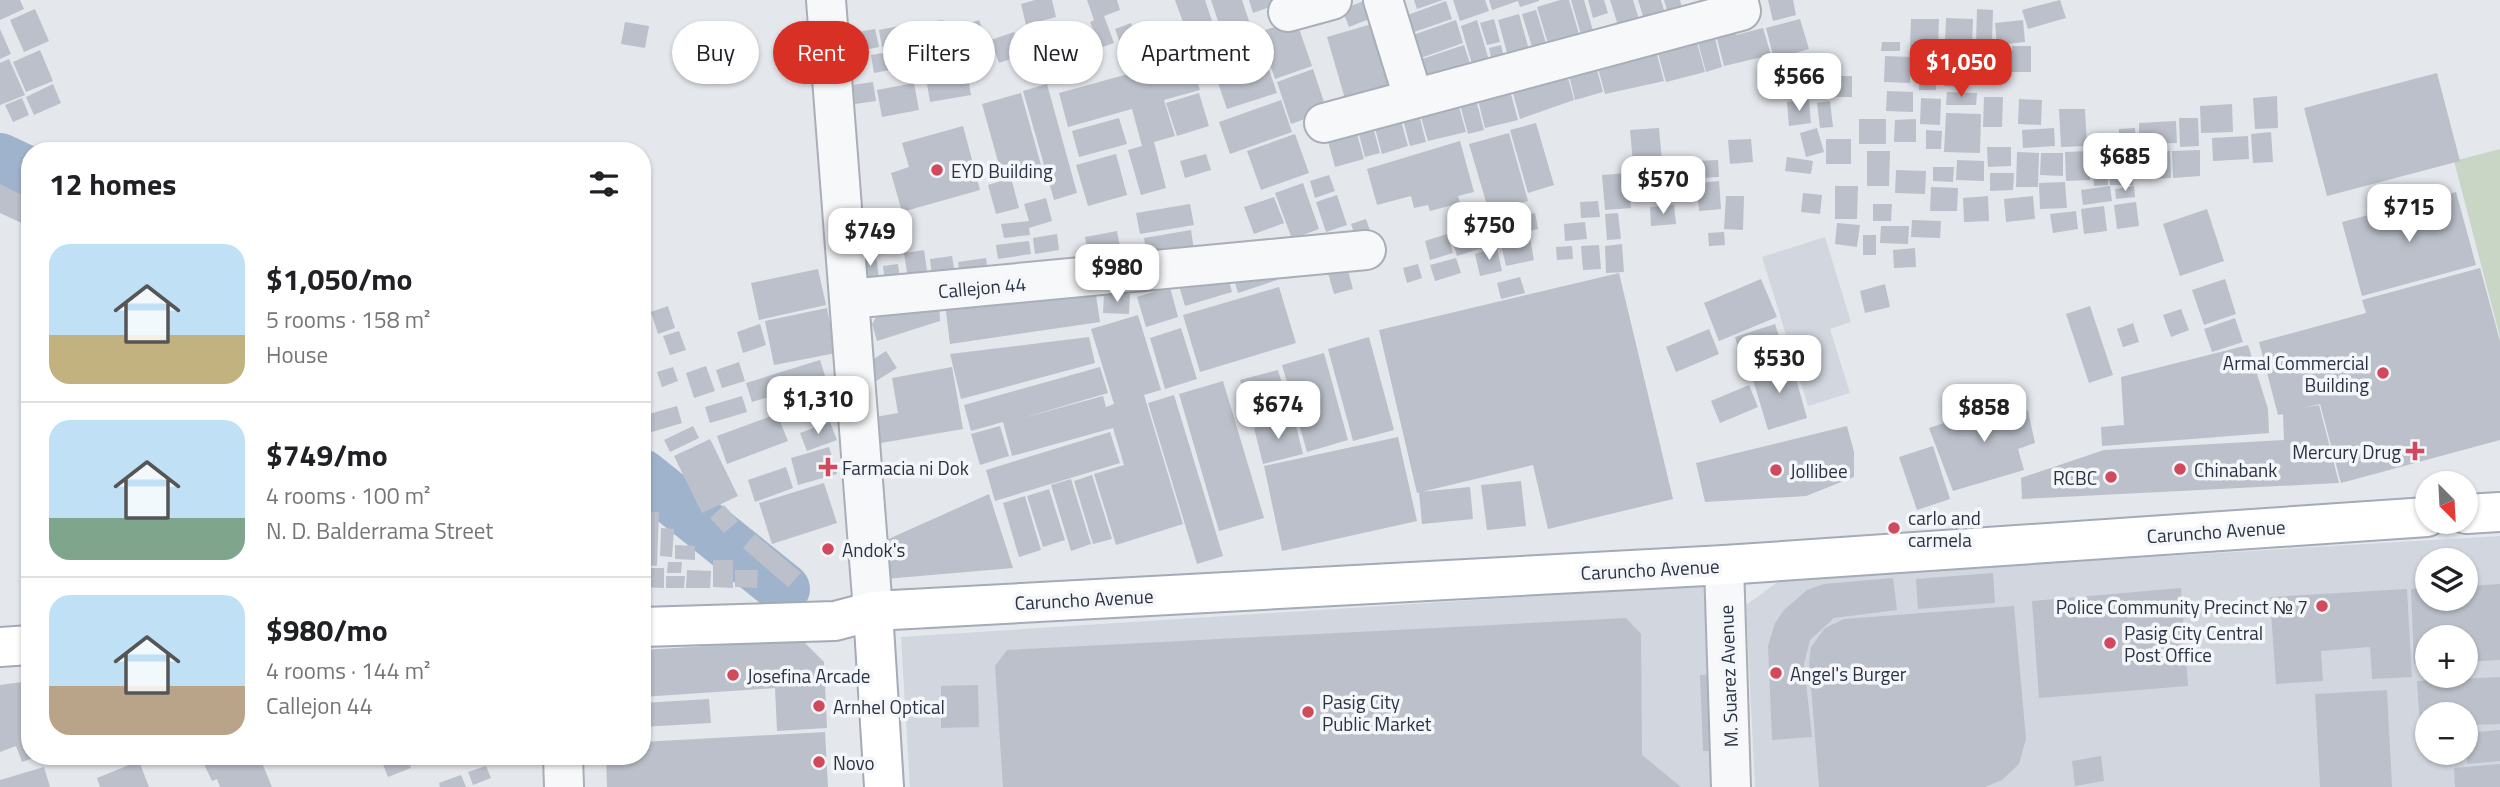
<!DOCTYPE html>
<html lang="en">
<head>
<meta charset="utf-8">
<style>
	:root { --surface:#fff; --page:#f6f6f6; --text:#202124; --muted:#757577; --line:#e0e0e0; --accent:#d93025 }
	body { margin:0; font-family:"Titillium Web",sans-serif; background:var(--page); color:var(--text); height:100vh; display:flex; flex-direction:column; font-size:26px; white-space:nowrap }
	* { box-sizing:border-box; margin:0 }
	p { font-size:23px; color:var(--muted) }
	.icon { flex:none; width:38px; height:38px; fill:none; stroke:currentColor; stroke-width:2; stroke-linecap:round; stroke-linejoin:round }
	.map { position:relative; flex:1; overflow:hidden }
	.details { position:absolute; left:21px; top:142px; width:630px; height:623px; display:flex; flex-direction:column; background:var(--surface); border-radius:28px; box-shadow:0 2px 5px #0004 }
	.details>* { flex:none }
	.guide { position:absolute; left:672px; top:21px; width:665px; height:63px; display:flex; gap:14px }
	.needle { width:46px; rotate:156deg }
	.buttons { position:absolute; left:2415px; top:471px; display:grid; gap:14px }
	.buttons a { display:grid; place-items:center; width:63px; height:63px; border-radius:50%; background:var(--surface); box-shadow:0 2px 5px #0004; font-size:35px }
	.price { position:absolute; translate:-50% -60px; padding:0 16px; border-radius:14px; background:#fff; color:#222; font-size:23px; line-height:46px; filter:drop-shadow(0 2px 4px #0008) }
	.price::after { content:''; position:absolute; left:50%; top:42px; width:21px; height:16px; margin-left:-10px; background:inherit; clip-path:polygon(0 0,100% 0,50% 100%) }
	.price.current { background:var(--accent); color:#fff }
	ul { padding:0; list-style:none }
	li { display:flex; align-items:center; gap:21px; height:175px; padding:0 28px }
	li+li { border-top:2px solid var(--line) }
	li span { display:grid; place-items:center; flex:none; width:196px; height:140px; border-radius:21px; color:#555 }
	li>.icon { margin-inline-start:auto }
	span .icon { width:84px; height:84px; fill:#fffc; stroke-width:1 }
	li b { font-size:30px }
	h2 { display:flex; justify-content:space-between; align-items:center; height:84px; padding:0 28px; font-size:30px }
	.chip { padding:0 24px; border-radius:32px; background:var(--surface); box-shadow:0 2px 5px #0004; font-size:24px; line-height:63px }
	.chip.current { background:var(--accent); color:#fff }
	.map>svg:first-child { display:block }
	.built { fill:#d2d6de; fill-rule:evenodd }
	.green { fill:#c9d6c5 }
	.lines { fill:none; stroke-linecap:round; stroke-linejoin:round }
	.river { stroke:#9fb4cc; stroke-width:52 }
	.building { fill:#bbc0ca }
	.minor-casing { stroke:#a9aeb7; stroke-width:42 }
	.major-casing { stroke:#a3abb8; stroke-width:42 }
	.minor { stroke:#f7f8fa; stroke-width:38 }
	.major { stroke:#fff; stroke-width:38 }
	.poi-dot { fill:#d1495b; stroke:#f4f6f9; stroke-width:2.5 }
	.labels { text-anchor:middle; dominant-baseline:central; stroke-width:7; stroke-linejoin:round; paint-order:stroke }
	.poi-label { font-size:19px; fill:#2b3445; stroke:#f4f6f9; text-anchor:start }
	.street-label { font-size:19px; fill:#2b3445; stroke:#f4f6f9 }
</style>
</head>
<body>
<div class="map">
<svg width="2500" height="787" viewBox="0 0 2500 787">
	<rect width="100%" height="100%" fill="#e4e7ec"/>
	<path class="built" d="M1825,237L1851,322L1830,329L1850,393L1808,406L1762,257Z
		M2500,536V787H1755L1746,605L1782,579ZM2427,560H2466V598H2427ZM2427,637H2466V676H2427ZM2427,714H2466V752H2427Z
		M1706,585L1713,787H910L901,637Z"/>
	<path class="green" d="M2500,149V337L2454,161Z"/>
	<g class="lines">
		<path class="river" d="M0,159L30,173
			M642,475L784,589"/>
	</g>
	<path class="building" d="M0,0H20L24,9L0,20Z
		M1035,0H1052L1056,17L1026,25L1021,4Z
		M1087,0H1117L1120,10L1104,16L1114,43L1100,48L1090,22L1094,20Z
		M1175,0H1205L1214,27L1188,36Z
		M1211,0H1242L1251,27L1223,36Z
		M1249,0H1276L1278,4L1253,13Z
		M1367,0L1377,16L1349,27L1342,9Z
		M1414,0H1443L1417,9Z
		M1453,0H1485L1489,11L1460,21Z
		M1489,0H1539V1L1520,7L1518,1L1492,10Z
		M1560,0H1569L1581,41L1550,50L1537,7Z
		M1571,0H1584L1596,41L1584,45Z
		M1588,0H1604L1608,13L1593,18Z
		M1610,0H1633L1642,29L1621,35Z
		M1638,0H1661L1668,23L1647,29Z
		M1664,0H1680L1684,15L1670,20Z
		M1768,0H1793L1796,15L1773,21Z
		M2060,0L2066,18L2028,29L2022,10Z
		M1446,1L1452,19L1411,33L1405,16Z
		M35,9L49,41L24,52L10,20Z
		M1977,9L1993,10L1992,43H1976Z
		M1536,10L1546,43L1532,47L1522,14Z
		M1519,14L1529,50L1508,56L1498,20Z
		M1946,18L1973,19L1972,46L1945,45Z
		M1494,19L1500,42L1487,45L1480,23Z
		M1800,19L1809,49L1774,59L1766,28Z
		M1911,19H1939L1938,47H1910Z
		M943,20L948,48L929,51L924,23Z
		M979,20L986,38L966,45L959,27Z
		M1296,20L1312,66L1275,79L1259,32Z
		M1456,20L1463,43L1418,59L1410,36Z
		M1477,20L1491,67L1474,71L1461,26Z
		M2023,20L2025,42L1997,45L1995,23Z
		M1382,21L1403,93L1348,109L1327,37Z
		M625,22L649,26L645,48L621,44Z
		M1131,23L1139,45L1123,51L1115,29Z
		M1176,23L1178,37L1145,42L1143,29Z
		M904,25L907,43L882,47L879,30Z
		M1088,26L1095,45L1081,51L1074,31Z
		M1039,27L1050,57L1031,64L1020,34Z
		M1763,28L1771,55L1724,66L1716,35L1735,30L1736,35Z
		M0,29L11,54L0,59Z
		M875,29L879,47L850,53L846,34Z
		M1713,30L1722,67L1706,72L1696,35Z
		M1014,32L1022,55L999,63L991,40Z
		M1695,35L1705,72L1666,82L1656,46Z
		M1882,42H1900V51H1881Z
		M1464,45L1472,70L1425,86L1416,61Z
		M1501,45L1505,62L1493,66L1489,48Z
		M2012,46H2031V72H2012Z
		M1655,47L1664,81L1605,94L1596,61Z
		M914,48L917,65L874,73L871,55Z
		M40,50L53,81L26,92L13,62Z
		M964,52L971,95L930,102L923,59Z
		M1944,54L1973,55L1972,70L1943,69Z
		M1885,56L1911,57L1910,83L1884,82Z
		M1190,57L1200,90L1164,100L1175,136L1154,142L1166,188L1141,195L1128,150L1142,146L1132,109L1068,127L1059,93Z
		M9,59L25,95L0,105V63Z
		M1920,61H1937L1936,90H1919Z
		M1595,63L1603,92L1575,100L1568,71Z
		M1267,64L1277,93L1227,109L1217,80Z
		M1980,67L1998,68L1997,85L1980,84Z
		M1313,69L1327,111L1291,124L1277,82Z
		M1566,70L1574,100L1520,119L1510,82Z
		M2437,73L2460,161L2327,196L2304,108Z
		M1944,75H1964L1963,87L1944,86Z
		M1833,76H1852V97H1834Z
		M873,82L876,101L855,104L852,85Z
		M914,83L919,110L882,117L877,90Z
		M1508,83L1518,120L1485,128L1475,88Z
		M53,84L61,103L34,115L26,97Z
		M1047,84L1077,193L1054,200L1023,91Z
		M1887,91L1913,92V112L1886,111Z
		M1474,92L1484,130L1468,134L1458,97Z
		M1947,92L1977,93L1976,105H1946Z
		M1021,93L1041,165L1002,176L982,104Z
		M1199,93L1209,126L1177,136L1166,103Z
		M1456,96L1466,132L1428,141L1419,110Z
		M2277,96L2278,128L2255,129L2253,98Z
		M1984,97H2003L2002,127H1983Z
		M22,98L29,115L13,122L5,105Z
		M1921,98L1941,99L1940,125L1920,124Z
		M2019,99L2042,100L2041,125L2018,124Z
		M1281,100L1292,132L1230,154L1219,122Z
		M1809,100L1811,123L1789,126L1787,102Z
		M1830,101L1833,127L1820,128L1817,103Z
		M2232,104L2233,132L2201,133L2200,106Z
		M2059,109H2085L2087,146L2061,147Z
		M1418,111L1426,142L1410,146L1402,116Z
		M1946,113L1981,114L1980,153L1944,152Z
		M1399,114L1408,146L1382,154L1373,121Z
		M1119,118L1127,144L1079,157L1072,131Z
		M2179,118H2198L2199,146L2180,147Z
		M1859,119H1886V144H1859Z
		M1916,119V142H1894L1895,120Z
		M2176,121L2177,143L2139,144V123Z
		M1372,123L1380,153L1365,157L1357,127Z
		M1536,123L1554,185L1528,193L1510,130Z
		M963,126L980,190L902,212L891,173L909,167L902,143Z
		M1355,127L1364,159L1335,167L1326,134Z
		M1659,128L1662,161L1633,163L1630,130Z
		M1817,128L1824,152L1806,157L1800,133Z
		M2054,128L2055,146L2023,148L2022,130Z
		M2135,128L2136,145L2119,146V129Z
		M1926,130L1942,131L1941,149H1926Z
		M2271,132L2273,162L2253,163L2251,134Z
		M1509,133L1528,201L1489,212L1469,144Z
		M1295,134L1309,173L1261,190L1247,151Z
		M2248,136L2249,159L2213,161L2212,138Z
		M1751,139L1753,162L1730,164L1728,140Z
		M1826,139H1851V164H1826Z
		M1460,141L1474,192L1458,196L1460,203L1430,211L1428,205L1414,208L1411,196L1377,205L1367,169Z
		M1987,147H2011V166L1988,167Z
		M2200,150V176L2173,178L2172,151Z
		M1867,151H1890L1889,186H1867Z
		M2090,151V180L2066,181L2065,152Z
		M2170,151L2171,178L2152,179L2151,152Z
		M2017,152L2039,153L2038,187H2016Z
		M2041,153H2063V176L2040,175Z
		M1116,154L1127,195L1088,206L1076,165Z
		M1206,154L1211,170L1185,178L1180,161Z
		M1787,157L1813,161L1811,174L1785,171Z
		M1718,160L1719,177L1697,178V161Z
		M1957,160L1984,161V181L1956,180Z
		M1687,161L1688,177L1669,179L1667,163Z
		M2093,162H2107L2108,185L2094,186Z
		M2132,162L2133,185H2110L2109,163Z
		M1933,167H1954L1953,182L1933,181Z
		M1664,168L1666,200L1654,201L1652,169Z
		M1896,170L1926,171L1925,194L1895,193Z
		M1628,173L1631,208L1605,210L1602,175Z
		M1990,173H2014L2013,190L1990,191Z
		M1329,175L1335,191L1315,198L1310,181Z
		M1011,178L1019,208L996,214L988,185Z
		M1719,181L1721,209L1699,211L1697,183Z
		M2065,182L2067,208L2040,209L2039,183Z
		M1303,183L1319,229L1292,239L1275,193Z
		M0,184L30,199V218L26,225L0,213Z
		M1835,186H1858L1857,219H1835Z
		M2110,186L2112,201L2083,205L2081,190Z
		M2134,186L2135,197L2116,199L2115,189Z
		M1931,187L1958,188L1957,211H1930Z
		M2456,192L2476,265L2362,296L2342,222Z
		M1803,193L1822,195L1820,214L1801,212Z
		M1337,195L1347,225L1326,232L1316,202Z
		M1726,196H1744L1743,230L1724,229Z
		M1988,196L1989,221L1964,222L1963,198Z
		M2033,196L2035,219L2006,222L2004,199Z
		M1274,197L1284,223L1254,234L1244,207Z
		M1046,198L1052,221L1029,228L1030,235L1004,238L1001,224L1029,221L1024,204Z
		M1598,201L1600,217L1581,218L1580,202Z
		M2136,202L2139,226L2117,229L2114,205Z
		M1190,204L1194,225L1140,234L1136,213Z
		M1873,204H1892L1891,221H1873Z
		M1674,205L1676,224L1651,226L1650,207Z
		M2104,206L2107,231L2084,234L2081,209Z
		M2207,209L2224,261L2180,276L2163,224Z
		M2076,211L2078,229L2053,233L2050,214Z
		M1535,213L1538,229L1508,236L1505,220Z
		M1618,213L1621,239L1607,240L1605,214Z
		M1366,219L1374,242L1359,247L1351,224Z
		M1912,220L1941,221L1940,238L1911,237Z
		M1585,222L1587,239L1565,241L1564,224Z
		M1837,223L1860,225L1857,247L1835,244Z
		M1485,224L1491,245L1457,256L1451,235Z
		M1881,226H1909L1908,244L1880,243Z
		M1191,230L1194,250L1147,258L1144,238Z
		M1117,231L1123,265L1091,271L1085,237Z
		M1724,232L1725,245L1709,246L1708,233Z
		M1529,233L1534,260L1506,266L1500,240Z
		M1057,234L1059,250L1035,254L1033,238Z
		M1447,234L1453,253L1430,260L1425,241Z
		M1863,235H1876V255H1863Z
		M1029,241L1031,254L998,259L996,245Z
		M1622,244L1624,272L1606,273L1605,246Z
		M1599,245L1601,269L1583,270L1581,246Z
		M1572,246L1573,259L1557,260L1556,247Z
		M1497,248L1502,271L1480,276L1475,254Z
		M1915,248L1916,267L1894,268L1893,250Z
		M924,250L928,277L908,279L904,253Z
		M876,255L879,279L864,281L860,257Z
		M952,256L956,281L933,284L930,259Z
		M986,258L989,278L961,282L958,262Z
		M1456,258L1461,273L1435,281L1430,265Z
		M898,264L900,280L885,282L883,266Z
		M1272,264L1277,280L1238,293L1233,276Z
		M1418,264L1422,278L1407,283L1403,268Z
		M1225,267L1232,292L1185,306L1178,282Z
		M1347,267L1353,289L1334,294L1328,273Z
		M2480,268L2500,341V440L2341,483L2320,404L2302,408L2319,405L2339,483L2022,499L2021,478L2104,450L2284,440L2283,414L2278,415L2259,342L2366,313L2362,300Z
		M818,269L826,305L759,320L751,283Z
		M1619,273L1673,499L1548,529L1533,465L1417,493L1379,330Z
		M1520,277L1525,293L1501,299L1497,283Z
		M1761,279L1777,317L1719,341L1704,303Z
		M2225,279L2236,314L2204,325L2192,290Z
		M1094,282L1100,322L950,344L945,304Z
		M1885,284L1890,307L1865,313L1860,291Z
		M1170,287L1178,317L1146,327L1137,297Z
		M1279,287L1296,343L1200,372L1183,315Z
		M1104,294H1130L1129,314L1103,313Z
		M939,299L940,321L877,341L872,324L883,306Z
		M668,306L675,328L658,334L651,312Z
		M2090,306L2113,375L2089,383L2066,314Z
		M827,308L836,353L774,365L765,321Z
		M2181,309L2189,330L2171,337L2163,315Z
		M1138,315L1161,390L1144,395L1183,524L1116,545L1094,474L1124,465L1113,428L1012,456L1003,422L971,431L964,405L1100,367L1108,393L1019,419L1103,396L1106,407L1114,404L1091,329Z
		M2235,318L2243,342L2212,352L2204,329Z
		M2133,323L2139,342L2123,347L2117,329Z
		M760,324L766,345L743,353L737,332Z
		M1775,324L1783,348L1742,361L1735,337Z
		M1181,328L1197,379L1165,389L1150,338Z
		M1709,329L1719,354L1676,372L1666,347Z
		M679,331L686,350L670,355L663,336Z
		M1089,337L1095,363L961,399L950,354Z
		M1369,337L1394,430L1353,441L1328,349Z
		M2248,345L2268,409L2269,433L2102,446L2101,427L2124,425L2121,377Z
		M886,351L897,368L876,381L866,364Z
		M1324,353L1348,440L1307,452L1282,365Z
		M820,360L826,379L752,402L746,383Z
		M1791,361L1807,418L1768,430L1751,373Z
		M739,362L745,381L722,388L716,370Z
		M706,366L715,391L694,398L686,373Z
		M673,367L678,381L662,387L657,372Z
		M952,367L963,429L875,444L870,418L898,413L892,378Z
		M1278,370L1289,409L1251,420L1240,380Z
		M1223,381L1264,518L1219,531L1179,394Z
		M1749,385L1758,407L1720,423L1711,401Z
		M1174,395L1223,556L1197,564L1148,403Z
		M742,396L747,412L710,423L705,407Z
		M2010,401L2028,411L2035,443L2018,449L2024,470L1953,491L1929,428Z
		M677,406L682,423L642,435V416Z
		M777,414L788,441L727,464L717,436Z
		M1294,418L1303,454L1263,464L1254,428Z
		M830,422L837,440L807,451L800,433Z
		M693,426L699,438L670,452L664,440Z
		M1000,426L1009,456L980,465L971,434Z
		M1847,426L1854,452V477L1806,496L1705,502L1696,463Z
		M1110,432L1120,463L995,501L986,470Z
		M1398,437L1417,521L1282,551L1264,466Z
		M710,439L738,496L702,513L674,456Z
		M1933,446L1950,499L1917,510L1899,457Z
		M829,447L837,474L798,485L791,458Z
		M786,467L793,488L755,502L748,480Z
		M1092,475L1112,539L1093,544L1074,481Z
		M1071,479L1091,544L1071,551L1051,485Z
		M1521,481L1526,526L1487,530L1481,485Z
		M824,483L837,523L772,544L759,503Z
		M1470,487L1473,519L1422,524L1419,492Z
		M1049,489L1065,540L1043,547L1027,496Z
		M989,494L1013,568L885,579L875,545Z
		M1025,496L1041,550L1019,557L1003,503Z
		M724,505L738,521L724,533L710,518Z
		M642,512H659L657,566L642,565Z
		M661,528L674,529L672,557L660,556Z
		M755,534L801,573L788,587L743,548Z
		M675,545L695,546V560L675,559Z
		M713,560H733V588L713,587Z
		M668,562H682L681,573H667Z
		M642,568H664V588L642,587Z
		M687,570L711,571L710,588H686Z
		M735,570H758L757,588L735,587Z
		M1993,573L1995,603L1918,609L1916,579Z
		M666,576H685L684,588H666Z
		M1893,578L1897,610L1834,618L1810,640L1804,664L1812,737L1772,740L1768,646L1775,623L1784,610L1807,590L1824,584Z
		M2500,584V660L2466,662V637H2427V664H2414L2411,589L2427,588V598H2466V586Z
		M2181,588L2188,686L2039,698L2032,601Z
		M2407,589L2412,677L2372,679L2370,647L2321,651L2323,681L2276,684L2270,597Z
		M2014,606L2026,739L2019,764L2002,780L1985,787H1819L1809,662L1811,647L1825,628L1844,619Z
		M1626,618L1641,634L1642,755L1681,787H1003L995,666L1007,650Z
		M802,640L824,662L827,728L777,731L775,688L642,697V650Z
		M1718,674L1721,751H1703L1700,675Z
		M2500,677V724L2466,725V714H2427V727H2420L2417,681Z
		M30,681V756H39L22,762L16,746L0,752V685Z
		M978,685L979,727L941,728V686Z
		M2387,690L2392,787H2320L2315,694Z
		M709,699L711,723L642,727V703Z
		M2500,730V761L2467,764L2466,733Z
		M825,732L828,787H607L606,756H642V742Z
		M200,756H259L272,787H220L217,779L212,781Z
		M397,756H407L411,768L388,777L382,762Z
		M2101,756L2104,781L2075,786L2072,761Z
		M139,761L149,787H100L97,778Z
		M2500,764V787H2455L2454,768Z
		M486,766L491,778L473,785L468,772Z
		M44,767L50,787H0V780Z
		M461,775L466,787H440L439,783Z"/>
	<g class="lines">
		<g class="minor-casing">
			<path id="minor" d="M826,0L873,611
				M1383,0L1413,97
				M1288,12L1332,0
				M1324,123L1741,11L1738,0
				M849,299L1366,250
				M1724,565L1731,787
				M563,756L564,787"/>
		</g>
		<g class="major-casing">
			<path id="major" d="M2466,514L2500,512
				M873,611L884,787
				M642,627L835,621L873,611L1724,565L2427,517
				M0,647L30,645"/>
		</g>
		<use href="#minor" class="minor"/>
		<use href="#major" class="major"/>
	</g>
	<g class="poi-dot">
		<circle cx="937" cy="170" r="7"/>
		<circle cx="2383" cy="373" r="7"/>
		<path d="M2411.5 440.5h7v7h7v7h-7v7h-7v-7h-7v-7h7z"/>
		<path d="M824.5 456.5h7v7h7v7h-7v7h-7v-7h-7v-7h7z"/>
		<circle cx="2180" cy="469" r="7"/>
		<circle cx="1776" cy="470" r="7"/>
		<circle cx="2111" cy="477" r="7"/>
		<circle cx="1894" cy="528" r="7"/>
		<circle cx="828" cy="549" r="7"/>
		<circle cx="2322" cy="606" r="7"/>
		<circle cx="2110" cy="643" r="7"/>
		<circle cx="1776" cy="673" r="7"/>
		<circle cx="733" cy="675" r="7"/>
		<circle cx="819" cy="706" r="7"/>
		<circle cx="1308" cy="712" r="7"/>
		<circle cx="819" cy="762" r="7"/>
	</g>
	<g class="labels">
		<g class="poi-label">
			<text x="951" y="170">EYD Building</text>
			<text x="2369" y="362" text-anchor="end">Armal Commercial<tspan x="2369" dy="22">Building</tspan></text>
			<text x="2401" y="451" text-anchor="end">Mercury Drug</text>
			<text x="842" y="467">Farmacia ni Dok</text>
			<text x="2194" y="469">Chinabank</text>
			<text x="1790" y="470">Jollibee</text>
			<text x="2097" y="477" text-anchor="end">RCBC</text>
			<text x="1908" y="517">carlo and<tspan x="1908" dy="22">carmela</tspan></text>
			<text x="842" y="549">Andok's</text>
			<text x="2308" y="606" text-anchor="end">Police Community Precinct № 7</text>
			<text x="2124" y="632">Pasig City Central<tspan x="2124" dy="22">Post Office</tspan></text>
			<text x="1790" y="673">Angel's Burger</text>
			<text x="747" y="675">Josefina Arcade</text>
			<text x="1322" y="701">Pasig City<tspan x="1322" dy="22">Public Market</tspan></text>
			<text x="833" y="706">Arnhel Optical</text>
			<text x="833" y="762">Novo</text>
		</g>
		<g class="street-label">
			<text transform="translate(982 287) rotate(-5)">Callejon 44</text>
			<text transform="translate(2216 531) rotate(-4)">Caruncho Avenue</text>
			<text transform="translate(1650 569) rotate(-3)">Caruncho Avenue</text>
			<text transform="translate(1084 599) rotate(-3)">Caruncho Avenue</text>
			<text transform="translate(1728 676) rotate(-92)">M. Suarez Avenue</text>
		</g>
	</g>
</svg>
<div class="buttons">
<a><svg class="needle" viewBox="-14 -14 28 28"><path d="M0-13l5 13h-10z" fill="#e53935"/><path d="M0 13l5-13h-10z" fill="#757577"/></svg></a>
<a><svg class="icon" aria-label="layers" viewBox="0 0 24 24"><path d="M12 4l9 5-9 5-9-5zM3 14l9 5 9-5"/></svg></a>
<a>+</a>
<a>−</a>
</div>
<b class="price current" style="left:1961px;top:99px">$1,050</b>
<b class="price" style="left:1799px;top:113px">$566</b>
<b class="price" style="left:2125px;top:193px">$685</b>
<b class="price" style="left:1663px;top:216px">$570</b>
<b class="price" style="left:2409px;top:244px">$715</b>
<b class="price" style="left:1489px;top:262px">$750</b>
<b class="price" style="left:870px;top:268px">$749</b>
<b class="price" style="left:1117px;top:304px">$980</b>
<b class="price" style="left:1779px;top:395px">$530</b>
<b class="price" style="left:818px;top:436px">$1,310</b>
<b class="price" style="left:1278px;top:441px">$674</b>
<b class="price" style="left:1984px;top:444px">$858</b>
<div class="guide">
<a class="chip">Buy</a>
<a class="chip current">Rent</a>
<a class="chip">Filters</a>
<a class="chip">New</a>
<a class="chip">Apartment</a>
</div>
<section class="details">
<h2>12 homes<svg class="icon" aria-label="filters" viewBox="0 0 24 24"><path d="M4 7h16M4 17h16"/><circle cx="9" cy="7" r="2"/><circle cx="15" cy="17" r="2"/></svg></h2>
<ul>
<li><span style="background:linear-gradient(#bfe0f5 65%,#c2b280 0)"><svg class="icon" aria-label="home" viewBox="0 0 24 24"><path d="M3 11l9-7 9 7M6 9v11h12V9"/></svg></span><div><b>$1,050/mo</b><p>5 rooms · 158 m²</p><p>House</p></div></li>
<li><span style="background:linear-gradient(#bfe0f5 70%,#7fa58c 0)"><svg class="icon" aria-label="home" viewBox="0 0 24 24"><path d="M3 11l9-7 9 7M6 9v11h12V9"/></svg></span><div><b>$749/mo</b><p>4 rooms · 100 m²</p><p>N. D. Balderrama Street</p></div></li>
<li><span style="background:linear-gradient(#bfe0f5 65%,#b9a48a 0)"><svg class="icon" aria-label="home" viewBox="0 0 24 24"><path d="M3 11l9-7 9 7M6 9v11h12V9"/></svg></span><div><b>$980/mo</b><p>4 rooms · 144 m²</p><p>Callejon 44</p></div></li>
</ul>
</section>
</div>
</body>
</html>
